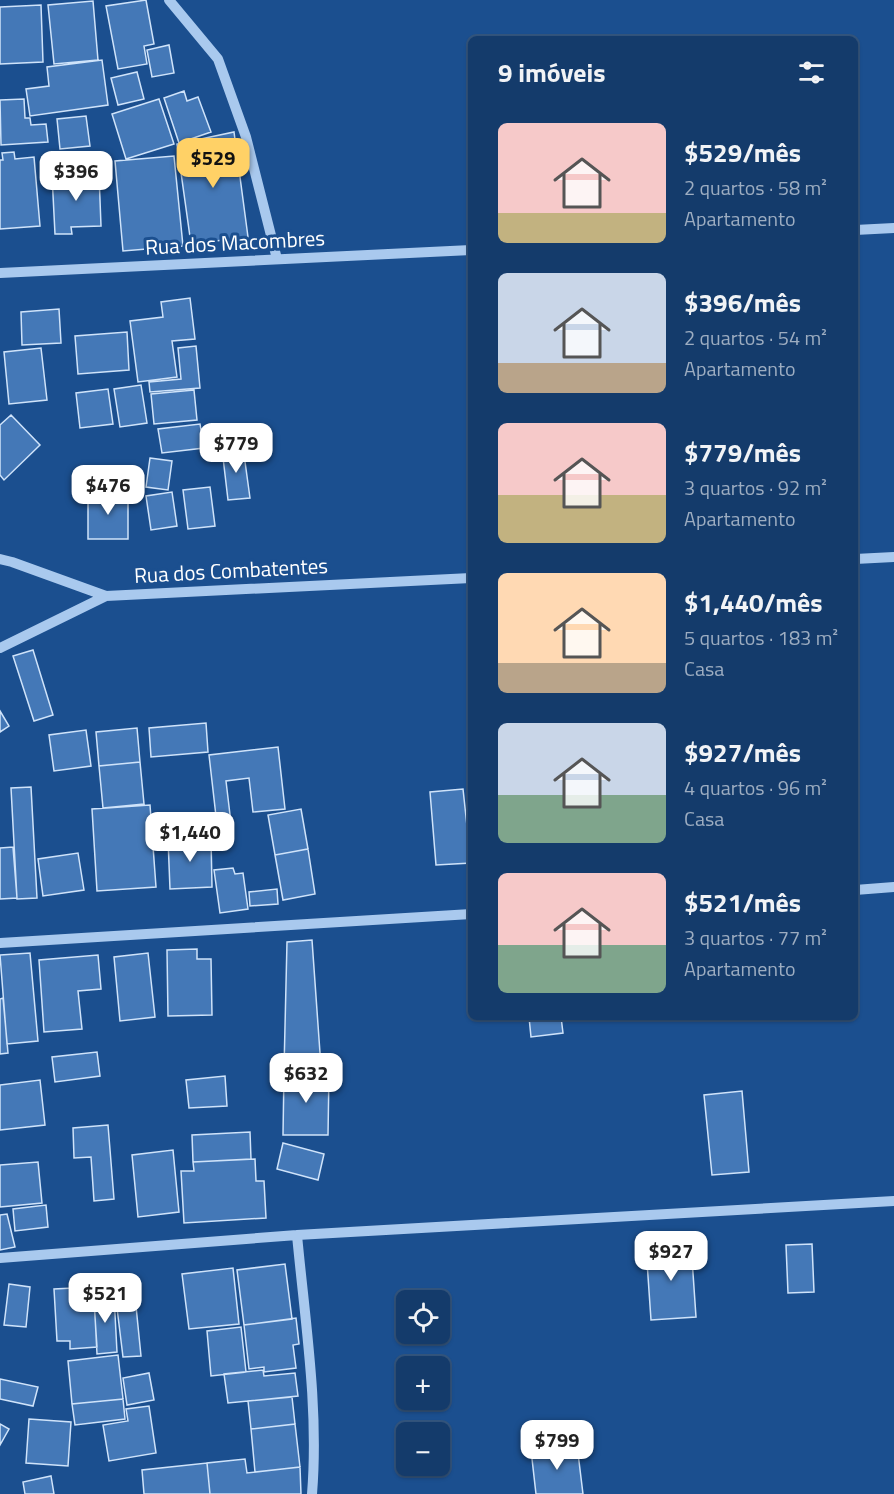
<!DOCTYPE html>
<html lang="pt">
<head>
<meta charset="utf-8">
<style>
	:root { --surface:#143b6b; --page:#214673; --text:#f1f3f6; --muted:#9dadc1; --line:#33557e; --accent:#ffd166 }
	body { margin:0; font-family:"Titillium Web",sans-serif; background:var(--page); color:var(--text); height:100vh; display:flex; flex-direction:column; font-size:22px; white-space:nowrap }
	* { box-sizing:border-box; margin:0 }
	p { font-size:20px; color:var(--muted) }
	.icon { flex:none; width:33px; height:33px; fill:none; stroke:currentColor; stroke-width:2; stroke-linecap:round; stroke-linejoin:round }
	.map { position:relative; flex:1; overflow:hidden }
	.panel { position:absolute; left:468px; top:36px; width:390px; height:984px; display:flex; flex-direction:column; background:var(--surface); border-radius:9px; box-shadow:0 2px 4px #0004,0 0 0 2px var(--line) }
	.panel>* { flex:none }
	.controls { position:absolute; left:396px; top:1290px; display:grid; gap:12px }
	.controls a { display:grid; place-items:center; width:54px; height:54px; border-radius:9px; background:var(--surface); box-shadow:0 2px 4px #0004,0 0 0 2px var(--line); font-size:30px }
	.price { position:absolute; translate:-50% -51px; padding:0 14px; border-radius:12px; background:#fff; color:#222; font-size:20px; line-height:39px; filter:drop-shadow(0 2px 3px #0008) }
	.price::after { content:''; position:absolute; left:50%; top:36px; width:18px; height:14px; margin-left:-9px; background:inherit; clip-path:polygon(0 0,100% 0,50% 100%) }
	.price.on { background:var(--accent); color:#111 }
	ul { padding:0; list-style:none }
	li { display:flex; align-items:center; gap:18px; height:150px; padding:0 30px }
	li span { display:grid; place-items:center; flex:none; width:168px; height:120px; border-radius:9px; color:#555 }
	li>.icon { margin-inline-start:auto }
	span .icon { width:72px; height:72px; fill:#fffc; stroke-width:1 }
	li b { font-size:26px }
	h2 { display:flex; justify-content:space-between; align-items:center; height:72px; padding:0 30px; font-size:26px }
	.map>svg:first-child { display:block }
	.building { fill:#4478b7; stroke:#cfe3fa; stroke-width:1.5 }
	.lines { fill:none; stroke-linecap:round; stroke-linejoin:round }
	.minor { stroke:#a9c9ee; stroke-width:10 }
	.labels { text-anchor:middle; dominant-baseline:central; stroke-width:6; stroke-linejoin:round; paint-order:stroke }
	.street-label { font-size:21px; fill:#fff; stroke:#1b4f8f }
</style>
</head>
<body>
<div class="map">
<svg width="894" height="1494" viewBox="0 0 894 1494">
	<rect width="100%" height="100%" fill="#1b4f8f"/>
	<path class="building" d="M146,0L154,44L144,46L147,64L118,69L106,6Z
		M93,1L98,60L54,64L48,5Z
		M41,5L43,62L0,64V7Z
		M169,45L174,73L152,77L147,50Z
		M102,60L108,105L30,116L26,89L49,86L47,67Z
		M137,72L144,99L118,105L111,78Z
		M184,91L187,101L198,97L211,132L179,143L164,98Z
		M24,99L25,118H30L31,125L46,124L48,142L1,145L0,100Z
		M159,99L174,144L126,159L112,114Z
		M86,116L90,146L60,149L57,119Z
		M234,132L248,237L191,244L177,144Z
		M14,152L15,159L34,157L40,226L0,229V160H3L2,153Z
		M174,156L183,246L123,251L115,161Z
		M99,174L101,226L71,227L72,234H55L52,175Z
		M190,298L195,339L172,341L177,377L138,382L130,321L163,317L161,302Z
		M59,309L61,343L22,345L21,312Z
		M127,332L129,370L78,374L75,336Z
		M196,346L200,388L150,392L149,382L181,379L178,348Z
		M41,348L47,400L9,404L4,352Z
		M141,385L147,423L120,427L114,389Z
		M108,389L113,424L80,428L76,393Z
		M194,390L197,420L154,424L151,394Z
		M11,415L40,445L4,480L0,475V425Z
		M200,424L204,448L162,453L158,429Z
		M243,447L250,498L228,500L222,449Z
		M150,458L172,461L168,490L146,487Z
		M210,487L215,526L188,529L183,490Z
		M88,492H128V539H88Z
		M172,492L177,526L151,530L146,496Z
		M33,650L53,715L34,721L13,656Z
		M0,711L9,726L0,732Z
		M206,723L208,752L151,757L149,728Z
		M137,728L140,762L99,766L96,732Z
		M86,730L91,766L54,771L49,735Z
		M278,747L285,809L253,812L249,778L226,781L231,823L217,825L209,755Z
		M140,762L144,804L103,808L99,766Z
		M31,787L37,898L17,899L11,788Z
		M463,789L471,863L436,865L430,792Z
		M150,805L156,887L97,891L92,809Z
		M301,809L308,849L275,855L268,815Z
		M211,838L212,887L170,889L168,839Z
		M13,847L17,898L0,899V848Z
		M308,849L315,894L283,900L275,855Z
		M78,853L84,890L43,896L38,859Z
		M233,868L235,874L243,873L248,909L220,913L214,870Z
		M277,889L278,904L250,906L249,892Z
		M312,940L321,1067L284,1069L287,942Z
		M197,949V959H211L212,1015L168,1016L167,950Z
		M30,953L38,1041L7,1044L0,955Z
		M148,953L155,1017L120,1021L114,957Z
		M98,955L101,989L78,991L82,1029L44,1032L39,960Z
		M3,998L8,1053L0,1054V999Z
		M529,1017H561L563,1033L531,1037Z
		M97,1052L100,1076L55,1082L52,1057Z
		M284,1072L329,1073L328,1135H283Z
		M225,1076L227,1106L189,1108L186,1080Z
		M40,1080L45,1125L0,1130V1085Z
		M742,1091L749,1172L712,1175L704,1095Z
		M108,1125L114,1199L94,1201L91,1157L74,1158L73,1128Z
		M250,1132L251,1159L193,1162L192,1135Z
		M283,1143L324,1154L318,1180L277,1169Z
		M173,1150L179,1212L138,1217L132,1155Z
		M255,1159L256,1181H264L266,1218L184,1223L181,1171H194L193,1162Z
		M38,1162L42,1203L0,1207V1165Z
		M46,1205L48,1227L15,1231L13,1209Z
		M7,1214L15,1247L0,1250V1215Z
		M691,1244L696,1317L651,1320L646,1247Z
		M812,1244L814,1292L788,1293L786,1245Z
		M285,1264L292,1319L244,1325L237,1270Z
		M233,1268L239,1324L189,1329L182,1274Z
		M9,1284L30,1287L26,1327L4,1325Z
		M93,1287L97,1347L70,1349V1341H57L54,1289Z
		M114,1295L117,1352L97,1354L94,1296Z
		M136,1306L141,1356L123,1357L117,1308Z
		M296,1318L299,1344L293,1345L296,1368L264,1372V1367L249,1369L244,1325Z
		M241,1327L246,1372L211,1376L207,1331Z
		M118,1355L123,1399L72,1404L68,1361Z
		M263,1370L264,1376L295,1373L298,1396L228,1403L224,1374Z
		M149,1373L154,1400L127,1405L123,1378Z
		M0,1379L38,1387L33,1406L0,1399Z
		M292,1397L295,1424L251,1429L248,1401Z
		M123,1399L125,1419L75,1425L72,1404Z
		M149,1406L156,1453L109,1461L103,1425L128,1421L126,1409Z
		M29,1419L71,1422L68,1466L26,1463Z
		M0,1424L9,1429L0,1445Z
		M295,1424L300,1467L255,1472L251,1429Z
		M577,1445L583,1494H536L531,1450Z
		M245,1459L247,1473L300,1467L301,1494H210L207,1463Z
		M207,1463L210,1494H144L142,1470Z
		M51,1476L54,1494H25L23,1482Z"/>
	<g class="lines">
		<path class="minor" d="M169,0L218,59L246,137L277,259
			M855,230L894,228
			M0,273L471,250
			M0,559L12,562L106,596L471,578
			M855,559L894,557
			M0,648L106,596
			M855,890L894,887
			M0,943L471,914
			M297,1235C305,1321 319,1408 312,1494
			M0,1258L297,1235L894,1201"/>
	</g>
	<g class="labels">
		<g class="street-label">
			<text transform="translate(235 242) rotate(-3)">Rua dos Macombres</text>
			<text transform="translate(231 570) rotate(-3)">Rua dos Combatentes</text>
		</g>
	</g>
</svg>
<div class="controls">
<a><svg class="icon" aria-label="locate" viewBox="0 0 24 24"><circle cx="12" cy="12" r="6"/><path d="M12 2v4M12 18v4M2 12h4M18 12h4"/></svg></a>
<a>+</a>
<a>−</a>
</div>
<b class="price on" style="left:213px;top:189px">$529</b>
<b class="price" style="left:76px;top:202px">$396</b>
<b class="price" style="left:236px;top:474px">$779</b>
<b class="price" style="left:108px;top:516px">$476</b>
<b class="price" style="left:190px;top:863px">$1,440</b>
<b class="price" style="left:306px;top:1104px">$632</b>
<b class="price" style="left:671px;top:1282px">$927</b>
<b class="price" style="left:105px;top:1324px">$521</b>
<b class="price" style="left:557px;top:1471px">$799</b>
<section class="panel">
<h2>9 imóveis<svg class="icon" aria-label="filters" viewBox="0 0 24 24"><path d="M4 7h16M4 17h16"/><circle cx="9" cy="7" r="2"/><circle cx="15" cy="17" r="2"/></svg></h2>
<ul>
<li><span style="background:linear-gradient(#f6c9c9 75%,#c2b280 0)"><svg class="icon" aria-label="home" viewBox="0 0 24 24"><path d="M3 11l9-7 9 7M6 9v11h12V9"/></svg></span><div><b>$529/mês</b><p>2 quartos · 58 m²</p><p>Apartamento</p></div></li>
<li><span style="background:linear-gradient(#c9d6e8 75%,#b9a48a 0)"><svg class="icon" aria-label="home" viewBox="0 0 24 24"><path d="M3 11l9-7 9 7M6 9v11h12V9"/></svg></span><div><b>$396/mês</b><p>2 quartos · 54 m²</p><p>Apartamento</p></div></li>
<li><span style="background:linear-gradient(#f6c9c9 60%,#c2b280 0)"><svg class="icon" aria-label="home" viewBox="0 0 24 24"><path d="M3 11l9-7 9 7M6 9v11h12V9"/></svg></span><div><b>$779/mês</b><p>3 quartos · 92 m²</p><p>Apartamento</p></div></li>
<li><span style="background:linear-gradient(#ffd9b3 75%,#b9a48a 0)"><svg class="icon" aria-label="home" viewBox="0 0 24 24"><path d="M3 11l9-7 9 7M6 9v11h12V9"/></svg></span><div><b>$1,440/mês</b><p>5 quartos · 183 m²</p><p>Casa</p></div></li>
<li><span style="background:linear-gradient(#c9d6e8 60%,#7fa58c 0)"><svg class="icon" aria-label="home" viewBox="0 0 24 24"><path d="M3 11l9-7 9 7M6 9v11h12V9"/></svg></span><div><b>$927/mês</b><p>4 quartos · 96 m²</p><p>Casa</p></div></li>
<li><span style="background:linear-gradient(#f6c9c9 60%,#7fa58c 0)"><svg class="icon" aria-label="home" viewBox="0 0 24 24"><path d="M3 11l9-7 9 7M6 9v11h12V9"/></svg></span><div><b>$521/mês</b><p>3 quartos · 77 m²</p><p>Apartamento</p></div></li>
</ul>
</section>
</div>
</body>
</html>
